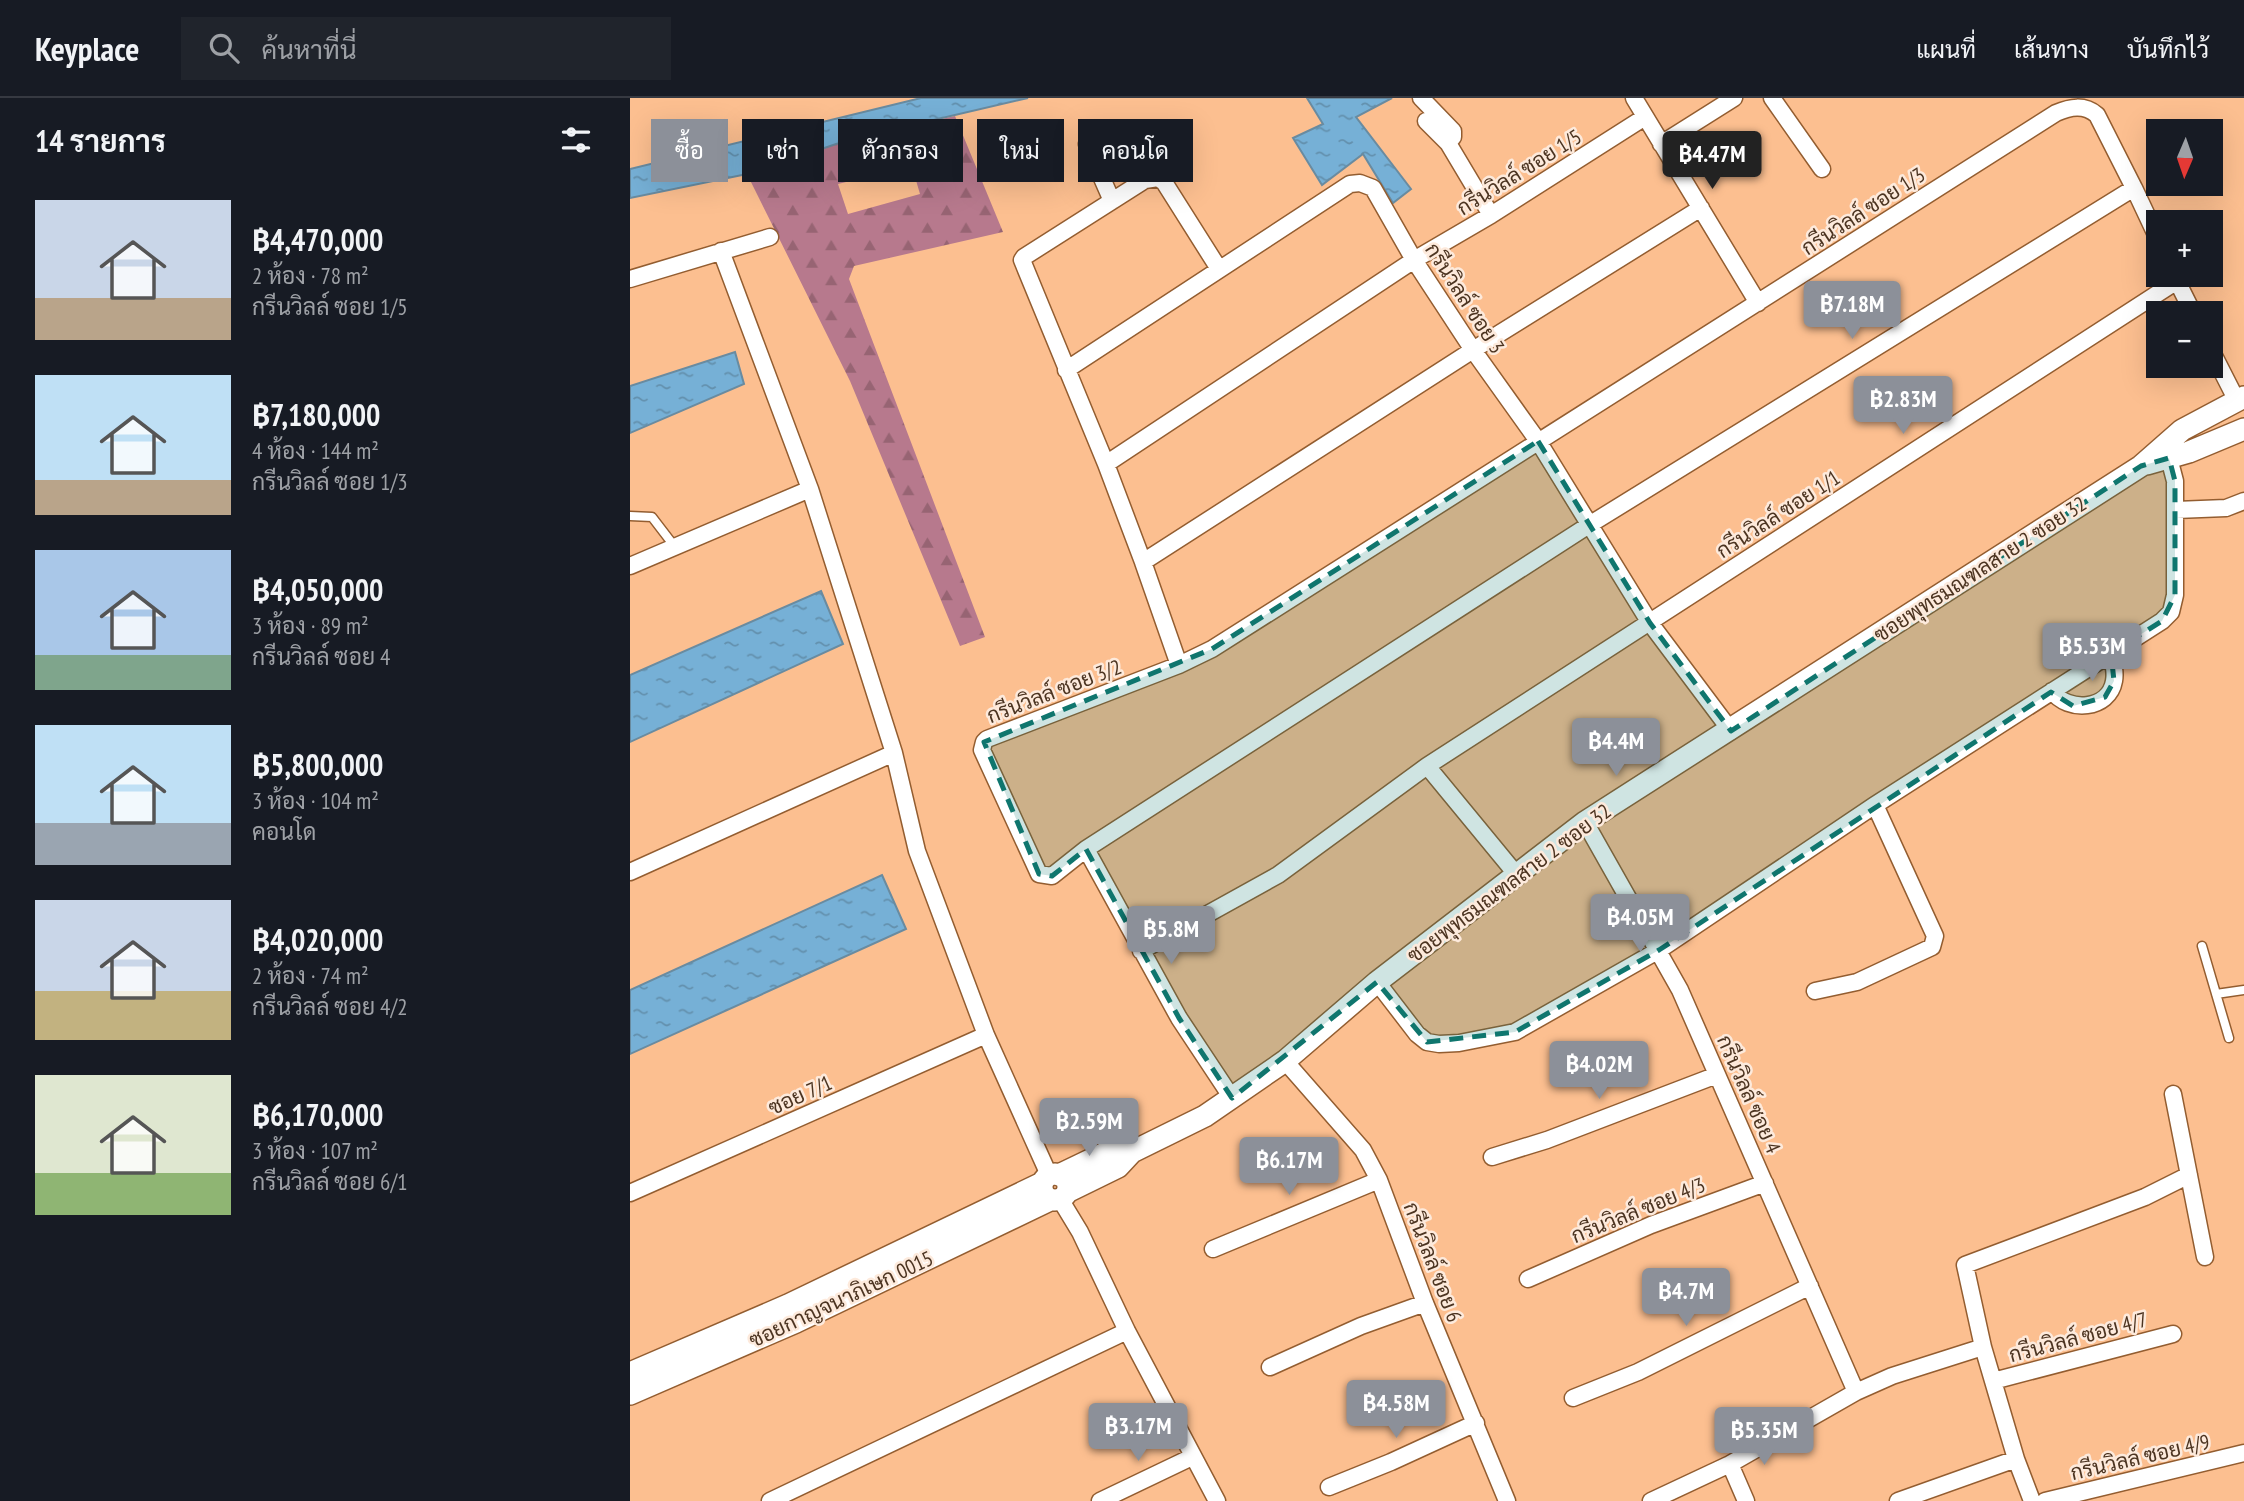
<!DOCTYPE html>
<html lang="th">
<head>
<meta charset="utf-8">
<style>
	:root { --surface:#171b24; --page:#20242c; --text:#f1f3f6; --muted:#9ea1a6; --line:#363941; --accent:#8c9099 }
	body { margin:0; font-family:"PT Sans Narrow",Sarabun,sans-serif; background:var(--page); color:var(--text); height:100vh; display:flex; flex-direction:column; font-size:26px; white-space:nowrap }
	* { box-sizing:border-box; margin:0 }
	p { font-size:23px; color:var(--muted) }
	.icon { flex:none; width:38px; height:38px; fill:none; stroke:currentColor; stroke-width:2; stroke-linecap:round; stroke-linejoin:round }
	.map { position:relative; flex:1; overflow:hidden }
	.sheet { display:flex; flex-direction:column; background:var(--surface); width:630px }
	.sheet>* { flex:none }
	.guide { position:absolute; left:21px; top:21px; width:665px; height:63px; display:flex; gap:14px }
	.needle { width:46px; rotate:182deg }
	.tools { position:absolute; left:1516px; top:21px; display:grid; gap:14px }
	.tools a { display:grid; place-items:center; width:77px; height:77px; border-radius:0px; background:var(--surface); box-shadow:0 7px 28px #0002; font-size:35px }
	.price { position:absolute; translate:-50% -60px; padding:0 16px; border-radius:7px; background:var(--accent); color:#fff; font-size:23px; line-height:46px; filter:drop-shadow(0 2px 4px #0008) }
	.price::after { content:''; position:absolute; left:50%; top:42px; width:21px; height:16px; margin-left:-10px; background:inherit; clip-path:polygon(0 0,100% 0,50% 100%) }
	.price.on { background:#222; color:#fff }
	ul { padding:0; list-style:none }
	li { display:flex; align-items:center; gap:21px; height:175px; padding:0 35px }
	li span { display:grid; place-items:center; flex:none; width:196px; height:140px; border-radius:0px; color:#555 }
	li>.icon { margin-inline-start:auto }
	span .icon { width:84px; height:84px; fill:#fffc; stroke-width:1 }
	li b { font-size:30px }
	h2 { display:flex; justify-content:space-between; align-items:center; height:84px; padding:0 35px; font-size:30px }
	.chip { padding:0 24px; border-radius:0px; background:var(--surface); box-shadow:0 7px 28px #0002; font-size:24px; line-height:63px }
	.chip.on { background:var(--accent); color:#fff }
	header { display:flex; align-items:center; gap:42px; box-sizing:border-box; height:98px; padding:0 35px; background:var(--surface); border-bottom:2px solid var(--line) }
	header strong { font-size:33px }
	nav { display:flex; gap:38px; margin-inline-start:auto; font-size:24px }
	.search { width:490px; height:63px; background:var(--page); display:flex; align-items:center; gap:18px; box-sizing:border-box; padding:0 24px; border-radius:0px; color:var(--muted); font-size:26px }
	main { display:flex; flex:1; min-height:0 }
	.map>svg:first-child { display:block }
	.forest { fill:url(#forest-firs); fill-rule:evenodd }
	.water { fill:url(#water-ripples); stroke:#698ba0; stroke-width:2 }
	.lines { fill:none; stroke-linecap:round; stroke-linejoin:round }
	.service-casing { stroke:#935d30; stroke-width:11 }
	.minor-casing { stroke:#935d30; stroke-width:19 }
	.tertiary-casing { stroke:#935d30; stroke-width:24 }
	.service { stroke:#fff; stroke-width:8 }
	.minor { stroke:#fff; stroke-width:16 }
	.tertiary { stroke:#fff; stroke-width:21 }
	.marked { fill:#0f766e; fill-opacity:0.2; stroke:#0f766e; stroke-width:5; stroke-dasharray:14 9; stroke-linejoin:round }
	.labels { text-anchor:middle; dominant-baseline:central; stroke-width:5; stroke-linejoin:round; paint-order:stroke }
	.street-label { font-size:21px; fill:#4c3421; stroke:#fdeadc }
</style>
</head>
<body>
<header>
<strong>Keyplace</strong>
<div class="search"><svg class="icon" aria-label="search" viewBox="0 0 24 24"><circle cx="10" cy="10" r="6"/><path d="M15 15l6 6"/></svg>ค้นหาที่นี่</div>
<nav><a>แผนที่</a><a>เส้นทาง</a><a>บันทึกไว้</a></nav>
</header>
<main>
<section class="sheet">
<h2>14 รายการ<svg class="icon" aria-label="filters" viewBox="0 0 24 24"><path d="M4 7h16M4 17h16"/><circle cx="9" cy="7" r="2"/><circle cx="15" cy="17" r="2"/></svg></h2>
<ul>
<li><span style="background:linear-gradient(#c9d6e8 70%,#b9a48a 0)"><svg class="icon" aria-label="home" viewBox="0 0 24 24"><path d="M3 11l9-7 9 7M6 9v11h12V9"/></svg></span><div><b>฿4,470,000</b><p>2 ห้อง · 78 m²</p><p>กรีนวิลล์ ซอย 1/5</p></div></li>
<li><span style="background:linear-gradient(#bfe0f5 75%,#b9a48a 0)"><svg class="icon" aria-label="home" viewBox="0 0 24 24"><path d="M3 11l9-7 9 7M6 9v11h12V9"/></svg></span><div><b>฿7,180,000</b><p>4 ห้อง · 144 m²</p><p>กรีนวิลล์ ซอย 1/3</p></div></li>
<li><span style="background:linear-gradient(#a9c7e8 75%,#7fa58c 0)"><svg class="icon" aria-label="home" viewBox="0 0 24 24"><path d="M3 11l9-7 9 7M6 9v11h12V9"/></svg></span><div><b>฿4,050,000</b><p>3 ห้อง · 89 m²</p><p>กรีนวิลล์ ซอย 4</p></div></li>
<li><span style="background:linear-gradient(#bfe0f5 70%,#9aa5b1 0)"><svg class="icon" aria-label="home" viewBox="0 0 24 24"><path d="M3 11l9-7 9 7M6 9v11h12V9"/></svg></span><div><b>฿5,800,000</b><p>3 ห้อง · 104 m²</p><p>คอนโด</p></div></li>
<li><span style="background:linear-gradient(#c9d6e8 65%,#c2b280 0)"><svg class="icon" aria-label="home" viewBox="0 0 24 24"><path d="M3 11l9-7 9 7M6 9v11h12V9"/></svg></span><div><b>฿4,020,000</b><p>2 ห้อง · 74 m²</p><p>กรีนวิลล์ ซอย 4/2</p></div></li>
<li><span style="background:linear-gradient(#dfe7d0 70%,#8fb573 0)"><svg class="icon" aria-label="home" viewBox="0 0 24 24"><path d="M3 11l9-7 9 7M6 9v11h12V9"/></svg></span><div><b>฿6,170,000</b><p>3 ห้อง · 107 m²</p><p>กรีนวิลล์ ซอย 6/1</p></div></li>
</ul>
</section>
<div class="map">
<svg width="1614" height="1403" viewBox="0 0 1614 1403">
	<defs>
		<pattern id="forest-firs" width="22" height="20" patternUnits="userSpaceOnUse" patternTransform="scale(1.75)"><rect width="22" height="20" fill="#b7798d"/><path d="M5 1l3.5 6h-7zM16 11l3.5 6h-7z" fill="#976473"/></pattern>
		<pattern id="water-ripples" width="26" height="14" patternUnits="userSpaceOnUse" patternTransform="scale(1.75)"><rect width="26" height="14" fill="#76b0d6"/><path d="M2 4q2-2 4 0t4 0M15 11q2-2 4 0t4 0" fill="none" stroke="#6390ad"/></pattern>
	</defs>
	<rect width="100%" height="100%" fill="#fcbf90"/>
	<path class="forest" d="M325,18L373,134L224,168L219,181L355,539L330,548L220,283L117,76L218,42ZM278,55L290,96L218,116L208,86L257,74L254,59Z"/>
	<path class="water" d="M291,0H398L218,42L117,76L0,100V71Z
		M677,0H762L726,19L781,91L763,105L733,56L692,87L663,40L693,26Z
		M105,254L114,286L0,335V288Z
		M191,493L213,546L0,644V577Z
		M252,777L276,831L0,956V892Z"/>
	<g class="lines">
		<g class="service-casing">
			<path id="service" d="M0,418L22,419L45,449
				M1572,848L1599,940
				M1586,896L1614,892"/>
		</g>
		<g class="minor-casing">
			<path id="minor" d="M791,0L823,33V39L818,45
				M1004,0L1128,205
				M1142,0L1192,71
				M796,23L818,45L861,117
				M457,46L482,103
				M1031,46L1104,0
				M1504,90L959,427L456,751L422,778L409,776L352,652L354,644L357,641L549,567L582,551L1426,15C1440,9 1454,6 1467,17L1504,90L1528,141
				M91,153L180,391L264,655L287,753L356,937L419,1077
				M1544,177L1563,215
				M0,181L140,139
				M1580,250L1607,303
				M436,272L720,86L730,85L743,90L784,162L843,252L908,343L1020,525L1101,633
				M476,366L784,162L861,117L1015,19
				M1546,412L1596,410L1614,403
				M513,464L843,252L1071,110
				M0,468L180,391
				M549,567L513,464L476,366L392,162L394,159L515,82L528,80L534,84L589,171
				M1422,593C1438,615 1479,612 1484,583C1486,573 1483,564 1481,555
				M797,668L886,776
				M955,724L1050,892L1226,1294
				M456,751L549,920L602,1000
				M0,774L264,655
				M511,853L648,777L797,668L1547,183
				M747,884L787,936L797,944L809,946L829,945L885,934L1029,852L1245,707L1532,523L1541,514L1545,497V383L1539,360
				M1185,893L1227,884L1302,849L1305,838L1245,707
				M655,963L733,1052L749,1082L795,1205L877,1403
				M1543,996L1575,1159
				M862,1059L917,1042L1087,977
				M0,1095L356,937
				M430,1101L450,1134L497,1233L587,1403
				M583,1151L749,1082
				M898,1181L1021,1127L1135,1085
				M640,1269L731,1228L795,1205
				M1363,1283L1543,1236
				M943,1300L1008,1274L1180,1188
				M1100,1366L1116,1403
				M699,1389L761,1364L846,1325
				M140,1403L497,1233
				M470,1403L562,1359
				M1021,1403L1100,1366L1226,1294L1262,1278L1353,1249
				M1268,1403L1386,1361
				M1402,1403L1386,1361L1353,1249L1335,1167L1515,1099L1559,1077
				M1415,1403L1614,1355"/>
		</g>
		<g class="tertiary-casing">
			<path id="tertiary" d="M1517,366L1559,354L1614,331
				M412 1089a13 13 0 1 1 26 0a13 13 0 1 1-26 0Z
				M429,1077L481,1052L502,1054
				M437,1094L488,1069L502,1054L575,1018L655,963L747,884L955,724L1511,368L1552,332L1614,299
				M0,1275L158,1207L412,1085
				M0,1296L166,1224L420,1102"/>
		</g>
		<use href="#service" class="service"/>
		<use href="#minor" class="minor"/>
		<use href="#tertiary" class="tertiary"/>
	</g>
	<path class="marked" d="M908,343L1020,525L1101,633L1511,368L1539,360L1545,383V497L1532,523L1481,555L1484,583L1475,599L1443,608L1421,594L1029,852L885,934L797,944L747,884L602,1000L549,920L456,751L422,778L409,776L354,644L582,551Z"/>
	<g class="labels">
		<g class="street-label">
			<text transform="translate(889 74) rotate(-32)">กรีนวิลล์ ซอย 1/5</text>
			<text transform="translate(1233 113) rotate(-33)">กรีนวิลล์ ซอย 1/3</text>
			<text transform="translate(835 200) rotate(57)">กรีนวิลล์ ซอย 3</text>
			<text transform="translate(1148 416) rotate(-33)">กรีนวิลล์ ซอย 1/1</text>
			<text transform="translate(1350 471) rotate(-33)">ซอยพุทธมณฑลสาย 2 ซอย 32</text>
			<text transform="translate(424 593) rotate(-21)">กรีนวิลล์ ซอย 3/2</text>
			<text transform="translate(879 785) rotate(-37)">ซอยพุทธมณฑลสาย 2 ซอย 32</text>
			<text transform="translate(1119 996) rotate(66)">กรีนวิลล์ ซอย 4</text>
			<text transform="translate(170 997) rotate(-24)">ซอย 7/1</text>
			<text transform="translate(1008 1112) rotate(-22)">กรีนวิลล์ ซอย 4/3</text>
			<text transform="translate(803 1164) rotate(69)">กรีนวิลล์ ซอย 6</text>
			<text transform="translate(211 1201) rotate(-25)">ซอยกาญจนาภิเษก 0015</text>
			<text transform="translate(1448 1239) rotate(-15)">กรีนวิลล์ ซอย 4/7</text>
			<text transform="translate(1510 1359) rotate(-13)">กรีนวิลล์ ซอย 4/9</text>
		</g>
	</g>
</svg>
<div class="tools">
<a><svg class="needle" viewBox="-14 -14 28 28"><path d="M0-13l5 13h-10z" fill="#e53935"/><path d="M0 13l5-13h-10z" fill="#9ea1a6"/></svg></a>
<a>+</a>
<a>−</a>
</div>
<b class="price on" style="left:1082px;top:93px">฿4.47M</b>
<b class="price" style="left:1222px;top:243px">฿7.18M</b>
<b class="price" style="left:1273px;top:338px">฿2.83M</b>
<b class="price" style="left:1462px;top:585px">฿5.53M</b>
<b class="price" style="left:986px;top:680px">฿4.4M</b>
<b class="price" style="left:1010px;top:856px">฿4.05M</b>
<b class="price" style="left:541px;top:868px">฿5.8M</b>
<b class="price" style="left:969px;top:1003px">฿4.02M</b>
<b class="price" style="left:459px;top:1060px">฿2.59M</b>
<b class="price" style="left:659px;top:1099px">฿6.17M</b>
<b class="price" style="left:1056px;top:1230px">฿4.7M</b>
<b class="price" style="left:766px;top:1342px">฿4.58M</b>
<b class="price" style="left:508px;top:1365px">฿3.17M</b>
<b class="price" style="left:1134px;top:1369px">฿5.35M</b>
<div class="guide">
<a class="chip on">ซื้อ</a>
<a class="chip">เช่า</a>
<a class="chip">ตัวกรอง</a>
<a class="chip">ใหม่</a>
<a class="chip">คอนโด</a>
</div>
</div>
</main>
</body>
</html>
